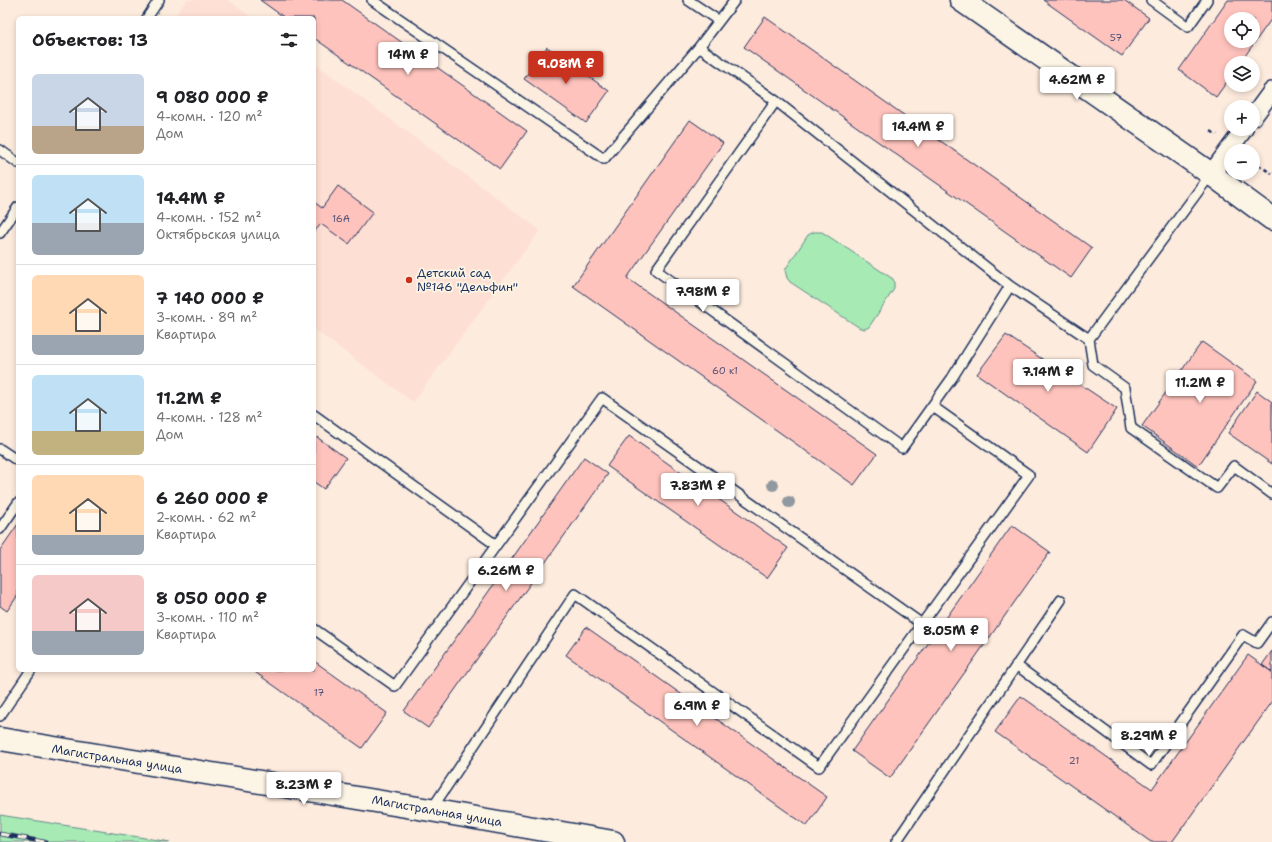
<!DOCTYPE html>
<html lang="ru">
<head>
<meta charset="utf-8">
<style>
	:root { --surface:#fff; --page:#f2f2f2; --text:#202124; --muted:#757577; --line:#e0e0e0; --accent:#c8321e }
	body { margin:0; font-family:"Shantell Sans",sans-serif; background:var(--page); color:var(--text); height:100vh; display:flex; flex-direction:column; font-size:15px; white-space:nowrap }
	* { box-sizing:border-box; margin:0 }
	p { font-size:13px; color:var(--muted) }
	.icon { flex:none; width:22px; height:22px; fill:none; stroke:currentColor; stroke-width:2; stroke-linecap:round; stroke-linejoin:round }
	.map { position:relative; flex:1; overflow:hidden }
	.panel { position:absolute; left:16px; top:16px; width:300px; height:656px; display:flex; flex-direction:column; background:var(--surface); border-radius:6px; box-shadow:0 2px 6px #0003 }
	.panel>* { flex:none }
	.buttons { position:absolute; left:1224px; top:12px; display:grid; gap:8px }
	.buttons a { display:grid; place-items:center; width:36px; height:36px; border-radius:50%; background:var(--surface); box-shadow:0 2px 6px #0003; font-size:20px }
	.price { position:absolute; translate:-50% -34px; padding:0 9px; border-radius:4px; background:#fff; color:#222; font-size:13px; line-height:26px; filter:drop-shadow(0 1px 2px #0008) }
	.price::after { content:''; position:absolute; left:50%; top:24px; width:12px; height:9px; margin-left:-6px; background:inherit; clip-path:polygon(0 0,100% 0,50% 100%) }
	.price.current { background:var(--accent); color:#fff }
	ul { padding:0; list-style:none }
	li { display:flex; align-items:center; gap:12px; height:100px; padding:0 16px }
	li+li { border-top:1px solid var(--line) }
	li span { display:grid; place-items:center; flex:none; width:112px; height:80px; border-radius:6px; color:#555 }
	li>.icon { margin-inline-start:auto }
	span .icon { width:48px; height:48px; fill:#fffc; stroke-width:1 }
	li b { font-size:17px }
	h2 { display:flex; justify-content:space-between; align-items:center; height:48px; padding:0 16px; font-size:17px }
	.map>svg:first-child { display:block }
	.built { fill:#fedfd3 }
	.green { fill:#a7eab4; stroke:#618c89 }
	.building { fill:#ffc3bd; stroke:#1b2f5e; fill-rule:evenodd }
	.lines { fill:none; stroke-linecap:round; stroke-linejoin:round }
	.lane-casing { stroke:#1b2f5e; stroke-width:12 }
	.street-casing { stroke:#1b2f5e; stroke-width:20 }
	.secondary-casing { stroke:#1b2f5e; stroke-width:25 }
	.path { stroke:#1b2f5e; stroke-width:2.5; stroke-dasharray:4 3; stroke-linecap:butt }
	.lane { stroke:#fcf5e5; stroke-width:9 }
	.street { stroke:#fcf5e5; stroke-width:17 }
	.secondary { stroke:#fcf5e5; stroke-width:22 }
	.rail-casing { stroke:#1b2f5e; stroke-width:4.5 }
	.rail { stroke:#fcf5e5; stroke-width:3; stroke-dasharray:9; stroke-linecap:butt }
	.tree { fill:#9098a0 }
	.poi-dot { fill:#c8321e; stroke:#fcf5e5; stroke-width:1.5 }
	.labels { text-anchor:middle; dominant-baseline:central; stroke-width:3.5; stroke-linejoin:round; paint-order:stroke }
	.number-label { font-size:10px; fill:#545476 }
	.poi-label { font-size:12px; fill:#1b2f5e; stroke:#fcf5e5; text-anchor:start }
	.street-label { font-size:12px; fill:#1b2f5e; stroke:#fcf5e5 }
</style>
</head>
<body>
<div class="map">
<svg width="1272" height="842" viewBox="0 0 1272 842">
	<rect width="100%" height="100%" fill="#fdebdd"/>
	<filter id="ink" filterUnits="userSpaceOnUse"><feTurbulence type="fractalNoise" baseFrequency=".025" numOctaves="2"/><feDisplacementMap in="SourceGraphic" scale="8" xChannelSelector="R" yChannelSelector="G"/><feConvolveMatrix kernelMatrix="1 2 1 2 8 2 1 2 1" color-interpolation-filters="sRGB"/></filter>
	<g filter="url(#ink)">
		<path class="built" d="M187,0H228L252,18H173Z
			M314,63L540,230L413,402L314,329Z"/>
		<path class="green" d="M814,232H822L893,279L894,283V289L869,327L865,329L860,328L790,282L787,278L785,270L808,235Z
			M0,815L170,842H0Z"/>
		<path class="building" d="M260,0H342L527,131L500,169L314,38V18H285Z
			M1043,0H1124L1149,18L1122,56Z
			M1228,0H1272V18L1240,63H1231V76L1216,97L1179,70ZM1231,19H1253V41H1231Z
			M765,17L1092,248L1071,278L744,47Z
			M547,47L609,91L586,123L524,79Z
			M690,120L723,143L627,278L877,454L854,485L573,286Z
			M338,186L373,212L349,244L321,224L314,232V202L322,208Z
			M1006,335L1117,409L1088,452L977,374Z
			M1202,342L1257,381L1198,466L1142,426Z
			M1257,391L1272,402V464L1228,433Z
			M314,435L346,458L324,489L314,482Z
			M629,436L788,548L767,578L607,466Z
			M584,457L608,474L428,728L404,711Z
			M18,524V595L7,611L0,606V550Z
			M1012,525L1050,552L890,778L852,751Z
			M586,627L827,797L807,826L566,655Z
			M1272,651V672L1262,665Z
			M1248,655L1272,672V702L1172,842H1151L995,732L1021,696L1152,789Z
			M314,661L387,713L362,748L252,670H314Z"/>
		<g class="lines">
			<g class="lane-casing">
				<path id="lane" d="M372,0L604,159L699,47
					M688,0L719,21
					M735,0L699,47L776,101L1010,286L1089,339L1211,174
					M1151,0L1188,27L1207,0
					M147,18L159,0
					M776,101L656,270L902,448L952,378L1010,286
					M0,150L18,163
					M0,233L18,207
					M1089,339L1093,365L1125,388L1131,428L1217,488L1234,466L1272,494
					M314,415L496,545
					M0,449L18,461
					M0,529L18,503
					M314,629L395,686L602,398L922,624
					M1016,665L1151,765L1243,635L1257,643L1272,622
					M0,716L31,670
					M431,810L575,594L819,767L1029,475L932,406
					M896,842L1061,600"/>
			</g>
			<g class="street-casing">
				<path id="street" d="M1253,117L1272,91
					M1211,174L1244,129"/>
			</g>
			<g class="secondary-casing">
				<path id="secondary" d="M961,0L1211,174L1272,219
					M0,739L430,810L613,842"/>
			</g>
			<path class="path" d="M1211,131L1217,135
				M1253,161L1272,174"/>
			<use href="#lane" class="lane"/>
			<use href="#street" class="street"/>
			<use href="#secondary" class="secondary"/>
			<g class="rail-casing">
				<path id="rail" d="M0,834L45,842"/>
			</g>
			<use href="#rail" class="rail"/>
		</g>
		<g class="tree">
			<circle cx="773" cy="485" r="6"/>
			<circle cx="789" cy="502" r="6"/>
		</g>
	</g>
	<circle class="poi-dot" cx="409" cy="280" r="4"/>
	<g class="labels">
		<g class="number-label">
			<text x="1116" y="37">57</text>
			<text x="341" y="218">16А</text>
			<text x="725" y="370">60 к1</text>
			<text x="319" y="692">17</text>
			<text x="1074" y="760">21</text>
		</g>
		<g class="poi-label">
			<text x="417" y="273">Детский сад<tspan x="417" dy="14">№146 "Дельфин"</tspan></text>
		</g>
		<g class="street-label">
			<text transform="translate(117 759) rotate(9)">Магистральная улица</text>
			<text transform="translate(437 811) rotate(10)">Магистральная улица</text>
		</g>
	</g>
</svg>
<div class="buttons">
<a><svg class="icon" aria-label="locate" viewBox="0 0 24 24"><circle cx="12" cy="12" r="6"/><path d="M12 2v4M12 18v4M2 12h4M18 12h4"/></svg></a>
<a><svg class="icon" aria-label="layers" viewBox="0 0 24 24"><path d="M12 4l9 5-9 5-9-5zM3 14l9 5 9-5"/></svg></a>
<a>+</a>
<a>−</a>
</div>
<b class="price" style="left:408px;top:76px">14M ₽</b>
<b class="price current" style="left:566px;top:85px">9.08M ₽</b>
<b class="price" style="left:1077px;top:101px">4.62M ₽</b>
<b class="price" style="left:918px;top:148px">14.4M ₽</b>
<b class="price" style="left:703px;top:313px">7.98M ₽</b>
<b class="price" style="left:1048px;top:393px">7.14M ₽</b>
<b class="price" style="left:1200px;top:404px">11.2M ₽</b>
<b class="price" style="left:698px;top:507px">7.83M ₽</b>
<b class="price" style="left:506px;top:592px">6.26M ₽</b>
<b class="price" style="left:951px;top:652px">8.05M ₽</b>
<b class="price" style="left:697px;top:727px">6.9M ₽</b>
<b class="price" style="left:1149px;top:757px">8.29M ₽</b>
<b class="price" style="left:304px;top:806px">8.23M ₽</b>
<section class="panel">
<h2>Объектов: 13<svg class="icon" aria-label="filters" viewBox="0 0 24 24"><path d="M4 7h16M4 17h16"/><circle cx="9" cy="7" r="2"/><circle cx="15" cy="17" r="2"/></svg></h2>
<ul>
<li><span style="background:linear-gradient(#c9d6e8 65%,#b9a48a 0)"><svg class="icon" aria-label="home" viewBox="0 0 24 24"><path d="M3 11l9-7 9 7M6 9v11h12V9"/></svg></span><div><b>9 080 000 ₽</b><p>4-комн. · 120 m²</p><p>Дом</p></div></li>
<li><span style="background:linear-gradient(#bfe0f5 60%,#9aa5b1 0)"><svg class="icon" aria-label="home" viewBox="0 0 24 24"><path d="M3 11l9-7 9 7M6 9v11h12V9"/></svg></span><div><b>14.4M ₽</b><p>4-комн. · 152 m²</p><p>Октябрьская улица</p></div></li>
<li><span style="background:linear-gradient(#ffd9b3 75%,#9aa5b1 0)"><svg class="icon" aria-label="home" viewBox="0 0 24 24"><path d="M3 11l9-7 9 7M6 9v11h12V9"/></svg></span><div><b>7 140 000 ₽</b><p>3-комн. · 89 m²</p><p>Квартира</p></div></li>
<li><span style="background:linear-gradient(#bfe0f5 70%,#c2b280 0)"><svg class="icon" aria-label="home" viewBox="0 0 24 24"><path d="M3 11l9-7 9 7M6 9v11h12V9"/></svg></span><div><b>11.2M ₽</b><p>4-комн. · 128 m²</p><p>Дом</p></div></li>
<li><span style="background:linear-gradient(#ffd9b3 75%,#9aa5b1 0)"><svg class="icon" aria-label="home" viewBox="0 0 24 24"><path d="M3 11l9-7 9 7M6 9v11h12V9"/></svg></span><div><b>6 260 000 ₽</b><p>2-комн. · 62 m²</p><p>Квартира</p></div></li>
<li><span style="background:linear-gradient(#f6c9c9 70%,#9aa5b1 0)"><svg class="icon" aria-label="home" viewBox="0 0 24 24"><path d="M3 11l9-7 9 7M6 9v11h12V9"/></svg></span><div><b>8 050 000 ₽</b><p>3-комн. · 110 m²</p><p>Квартира</p></div></li>
</ul>
</section>
</div>
</body>
</html>
